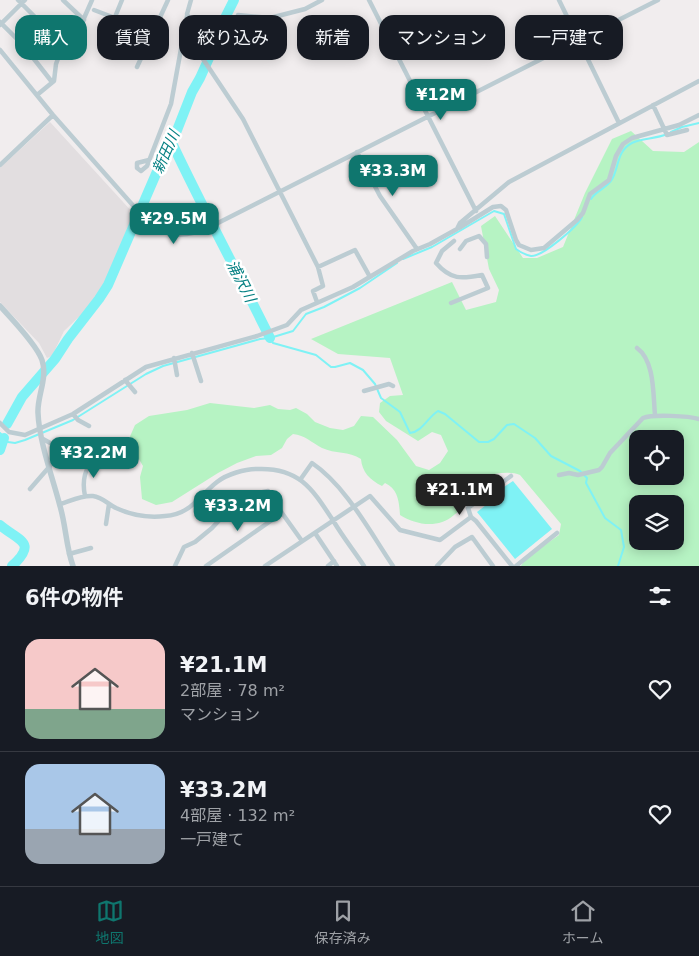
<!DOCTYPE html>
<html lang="ja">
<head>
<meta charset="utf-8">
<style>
	:root { --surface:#171b24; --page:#20242c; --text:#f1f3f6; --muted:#9ea1a6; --line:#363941; --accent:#0f766e }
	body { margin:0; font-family:"DejaVu Sans","Noto Sans JP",sans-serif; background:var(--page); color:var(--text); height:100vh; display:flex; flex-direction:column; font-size:19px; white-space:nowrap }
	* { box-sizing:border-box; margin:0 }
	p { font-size:16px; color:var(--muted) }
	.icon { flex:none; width:28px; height:28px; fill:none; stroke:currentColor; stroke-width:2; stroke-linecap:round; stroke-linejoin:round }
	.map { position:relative; height:566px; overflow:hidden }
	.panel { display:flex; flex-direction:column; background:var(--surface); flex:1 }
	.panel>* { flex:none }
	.guide { position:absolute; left:15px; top:15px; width:670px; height:45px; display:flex; gap:10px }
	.tools { position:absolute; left:629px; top:430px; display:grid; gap:10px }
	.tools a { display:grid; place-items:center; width:55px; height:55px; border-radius:10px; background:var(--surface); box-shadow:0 2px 12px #0003; font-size:25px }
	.price { position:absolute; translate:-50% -42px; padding:0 11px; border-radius:10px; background:var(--accent); color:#fff; font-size:16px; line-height:32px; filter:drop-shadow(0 1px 2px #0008) }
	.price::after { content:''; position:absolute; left:50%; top:30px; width:15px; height:11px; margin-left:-8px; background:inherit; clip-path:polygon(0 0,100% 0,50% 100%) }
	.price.selected { background:#222; color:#fff }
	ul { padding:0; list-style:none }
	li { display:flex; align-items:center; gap:15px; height:125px; padding:0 25px }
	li+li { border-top:1px solid var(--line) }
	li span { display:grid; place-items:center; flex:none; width:140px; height:100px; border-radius:15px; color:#555 }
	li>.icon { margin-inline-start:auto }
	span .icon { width:60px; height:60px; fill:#fffc; stroke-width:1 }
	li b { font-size:21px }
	h2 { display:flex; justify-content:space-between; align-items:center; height:60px; padding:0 25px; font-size:21px }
	.tag { padding:0 18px; border-radius:15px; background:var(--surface); box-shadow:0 2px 12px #0003; font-size:18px; line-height:45px }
	.tag.selected { background:var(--accent); color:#fff }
	.menu { display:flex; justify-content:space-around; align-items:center; height:70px; border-top:1px solid var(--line); background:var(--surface); font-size:14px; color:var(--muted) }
	.menu a { display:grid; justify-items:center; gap:2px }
	.menu .selected { color:var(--accent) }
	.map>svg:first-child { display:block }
	.education { fill:#e2dee0 }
	.green { fill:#b6f3c3; fill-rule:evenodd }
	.water { fill:#7ff2f5 }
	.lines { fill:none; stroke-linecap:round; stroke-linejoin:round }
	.stream { stroke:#7ff2f5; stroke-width:2 }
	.river { stroke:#7ff2f5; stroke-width:10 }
	.minor { stroke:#bcccd2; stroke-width:4.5 }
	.tertiary { stroke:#bcccd2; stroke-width:5.5 }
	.labels { text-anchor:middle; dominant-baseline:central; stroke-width:5; stroke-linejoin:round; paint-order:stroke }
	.water-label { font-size:15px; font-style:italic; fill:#058083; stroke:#fff }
</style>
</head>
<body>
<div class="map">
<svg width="699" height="566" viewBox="0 0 699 566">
	<rect width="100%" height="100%" fill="#f1edee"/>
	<path class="education" d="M50,122L134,214L114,266L102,291L86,310L64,331L52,356L47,358L39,343L0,302V168Z"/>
	<path class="green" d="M631,131L653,151L684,152L699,142V566H521L525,559L559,535L561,524L520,475C505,469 478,476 466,488C460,495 463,503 459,510C458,512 455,514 454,515C438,529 416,525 400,515C399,501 398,489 385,483L382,486C370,480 362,472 361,459C349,451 335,454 322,448C312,443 305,435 293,434L287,439L282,448L271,455L256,456L237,463L218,473L172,502L156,505L142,499L140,477L143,466C138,457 132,450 128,441L135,425L149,416L187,410L210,403L254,408L270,405L278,409L290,410L296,408L307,414L315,422L330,428L343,430L354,426L361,416L373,417L397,440L416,466L429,470L440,463L448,451L441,435L432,432L418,441L386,421L379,412L380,403L390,396L403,395L390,358L338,354L311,339L452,282L466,310L496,302L499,290L489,269L481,226L495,216L523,258H537L563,247L585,193L612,139ZM638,439H675V476H638ZM638,504H675V541H638Z"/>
	<path class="water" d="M513,481L552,529L515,559L477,512L490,502V496Z"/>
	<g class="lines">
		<path class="stream" d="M671,132L682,127L699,123
			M591,199C596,191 606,188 611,181C619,170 616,151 632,143C642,138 656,139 667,134
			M403,259L432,247L494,211L504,214L516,249C520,252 526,255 531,256C542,257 577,227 582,217
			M270,338L273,343L316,355L331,367H335L350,363L363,370L375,384L381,398L400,412L410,433C422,432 428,417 438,411L445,414L479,442H488L494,439L507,425L514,424L535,438L551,456L580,471L587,478L586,483L605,518L621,530L624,547L618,566
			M0,433L8,442L15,443L25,440L73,420L146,374L163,366L260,339L270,338L293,331L306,314L324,307L360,288L397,263"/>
		<path class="river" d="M172,143C203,209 238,273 270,338
			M7,424L22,397L55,359L68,339L99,299L108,285L165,153L172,143L192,92L200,78L209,58L216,36L234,0
			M0,450L4,438
			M0,525C19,541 38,542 12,566"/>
		<path class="minor" d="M18,0L63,45
			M63,0L84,20
			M191,0L187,14L193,26L197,50L243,119L318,267L323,286L313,291L317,302
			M369,0L476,211
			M559,0L619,123
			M94,10L115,18
			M238,15L270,18L305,9L322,0
			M0,22L23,45L52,82
			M0,25L25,0
			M112,25L124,34L147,45
			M108,34L122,0
			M0,50L53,115L145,219C165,238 186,238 210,227L658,0
			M137,67L168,0
			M37,95L54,81L56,64L63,45L81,25L92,0
			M653,105L667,135L687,130
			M357,152L380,196L417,249
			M149,160L137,163V168L141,171L147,166L171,104L187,16
			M0,165L53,115
			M459,228L493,207L501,206L506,210L516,240L519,245L531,250L544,248L577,220L583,213L590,194L609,180L616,156L623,144L632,138L679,125L699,115
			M460,249L466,241L479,236L486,244L487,257
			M318,267L355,250L370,277
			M451,303L488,288L482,275C461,279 451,280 436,263L442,251L454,241
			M637,348C655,361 653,395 655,415
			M192,353L201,381
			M174,358L177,375
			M125,380L135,392
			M364,391L389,384L393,386
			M73,414L78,420L89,426
			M0,423L9,432L25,435L73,414L146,367L257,336L287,325L301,310L353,287L413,251L430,244L457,229L460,223L509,182L699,81
			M43,439L52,444L64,441
			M559,475L569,473L578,475L599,470L602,467L610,453L643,418C653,414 689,416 699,419
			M511,476L468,508L471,517L476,521L512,566
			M300,480L312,463C346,486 370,532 393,566
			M30,489L50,466
			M85,496C82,482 84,466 97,458
			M60,504C70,501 82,495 93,496C102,497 108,504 116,508C131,515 148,518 165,516C190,515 199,496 217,482C227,474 245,469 257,469C300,467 313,490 334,522C343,537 354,551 364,566
			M106,524L109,504
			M315,533L337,566
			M69,554L91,548
			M175,566L184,547L195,542L212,528L237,501L247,495L268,491L282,513L302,541
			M206,566L282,513
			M265,566L370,496L400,530L440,540L471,517
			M328,566L334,561
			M437,566L455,547L472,537L493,566
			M516,566L557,533"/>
		<path class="tertiary" d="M0,306C11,318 37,345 42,360C48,378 37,396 38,413C39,441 53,479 60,506C66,526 66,547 73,566"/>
	</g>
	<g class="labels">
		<g class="water-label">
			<text transform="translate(166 152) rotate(-66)">新田川</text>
			<text transform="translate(241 281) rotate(63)">浦沢川</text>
		</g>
	</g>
</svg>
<div class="tools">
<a><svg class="icon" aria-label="locate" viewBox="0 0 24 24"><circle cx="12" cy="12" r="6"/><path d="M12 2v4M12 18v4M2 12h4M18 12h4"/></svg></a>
<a><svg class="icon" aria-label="layers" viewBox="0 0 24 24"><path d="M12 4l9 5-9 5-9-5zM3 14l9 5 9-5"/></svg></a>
</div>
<b class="price" style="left:441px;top:121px">¥12M</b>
<b class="price" style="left:393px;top:197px">¥33.3M</b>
<b class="price" style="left:174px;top:245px">¥29.5M</b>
<b class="price" style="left:94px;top:479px">¥32.2M</b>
<b class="price selected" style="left:460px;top:516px">¥21.1M</b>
<b class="price" style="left:238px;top:532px">¥33.2M</b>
<div class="guide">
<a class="tag selected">購入</a>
<a class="tag">賃貸</a>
<a class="tag">絞り込み</a>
<a class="tag">新着</a>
<a class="tag">マンション</a>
<a class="tag">一戸建て</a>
</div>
</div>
<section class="panel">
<h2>6件の物件<svg class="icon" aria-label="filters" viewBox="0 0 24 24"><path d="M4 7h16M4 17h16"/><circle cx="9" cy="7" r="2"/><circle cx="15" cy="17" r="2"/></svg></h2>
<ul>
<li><span style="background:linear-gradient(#f6c9c9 70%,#7fa58c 0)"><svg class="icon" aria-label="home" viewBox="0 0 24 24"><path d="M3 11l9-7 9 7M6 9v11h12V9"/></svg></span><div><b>¥21.1M</b><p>2部屋 · 78 m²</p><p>マンション</p></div><svg class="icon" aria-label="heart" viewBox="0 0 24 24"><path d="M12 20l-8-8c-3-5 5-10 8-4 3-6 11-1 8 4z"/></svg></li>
<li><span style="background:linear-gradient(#a9c7e8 65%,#9aa5b1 0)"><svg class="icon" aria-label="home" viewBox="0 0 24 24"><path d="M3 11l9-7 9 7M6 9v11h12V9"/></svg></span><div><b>¥33.2M</b><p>4部屋 · 132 m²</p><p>一戸建て</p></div><svg class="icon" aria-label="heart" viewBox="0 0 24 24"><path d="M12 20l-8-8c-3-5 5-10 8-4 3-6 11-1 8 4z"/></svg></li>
</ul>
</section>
<nav class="menu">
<a class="selected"><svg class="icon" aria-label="map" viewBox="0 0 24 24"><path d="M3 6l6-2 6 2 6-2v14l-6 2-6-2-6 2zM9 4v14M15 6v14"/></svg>地図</a>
<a><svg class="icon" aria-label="saved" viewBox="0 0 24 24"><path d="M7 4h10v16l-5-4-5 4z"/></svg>保存済み</a>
<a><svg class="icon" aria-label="home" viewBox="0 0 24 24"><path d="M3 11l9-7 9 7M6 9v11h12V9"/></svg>ホーム</a>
</nav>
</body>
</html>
